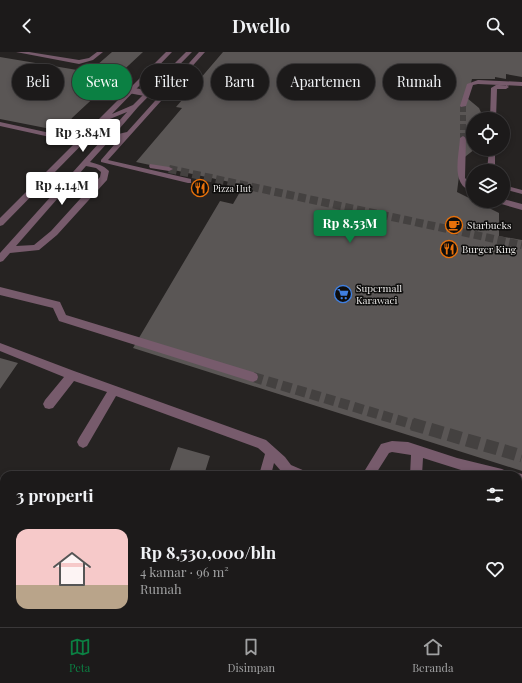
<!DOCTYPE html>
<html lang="id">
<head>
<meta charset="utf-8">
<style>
	:root { --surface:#1c1a1a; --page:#252323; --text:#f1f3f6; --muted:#a0a1a2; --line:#3a3839; --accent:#0b8043 }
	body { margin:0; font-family:"Playfair Display",serif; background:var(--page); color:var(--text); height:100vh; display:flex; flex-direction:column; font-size:15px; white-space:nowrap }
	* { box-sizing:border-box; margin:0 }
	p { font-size:13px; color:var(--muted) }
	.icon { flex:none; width:22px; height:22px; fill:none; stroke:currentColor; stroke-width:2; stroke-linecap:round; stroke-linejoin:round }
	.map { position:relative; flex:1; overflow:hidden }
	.sheet { position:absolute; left:0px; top:419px; width:522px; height:156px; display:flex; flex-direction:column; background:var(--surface); border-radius:12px 12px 0 0; box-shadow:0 2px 6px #0003,0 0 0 1px var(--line) }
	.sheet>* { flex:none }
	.top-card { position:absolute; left:12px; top:12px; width:498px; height:36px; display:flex; gap:8px }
	.buttons { position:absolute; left:466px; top:60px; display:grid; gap:8px }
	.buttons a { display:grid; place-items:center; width:44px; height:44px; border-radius:50%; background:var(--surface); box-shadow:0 2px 6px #0003,0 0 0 1px var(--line); font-size:20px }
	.price { position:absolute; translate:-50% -34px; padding:0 9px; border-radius:4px; background:#fff; color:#222; font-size:13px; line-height:26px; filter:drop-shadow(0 1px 2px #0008) }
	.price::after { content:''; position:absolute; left:50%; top:24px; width:12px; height:9px; margin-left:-6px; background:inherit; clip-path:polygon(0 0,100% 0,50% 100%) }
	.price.on { background:var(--accent); color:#fff }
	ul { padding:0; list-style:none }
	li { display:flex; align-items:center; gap:12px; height:100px; padding:0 16px }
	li+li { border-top:1px solid var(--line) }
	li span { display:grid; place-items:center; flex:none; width:112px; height:80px; border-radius:12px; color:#555 }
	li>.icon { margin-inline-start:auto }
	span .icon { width:48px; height:48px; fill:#fffc; stroke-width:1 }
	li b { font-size:17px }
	h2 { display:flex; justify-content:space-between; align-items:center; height:48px; padding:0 16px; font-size:17px }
	.tag { padding:0 14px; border-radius:18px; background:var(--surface); box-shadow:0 2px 6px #0003,0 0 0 1px var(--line); font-size:14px; line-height:36px }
	.tag.on { background:var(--accent); color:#fff }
	header { display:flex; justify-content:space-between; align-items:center; height:52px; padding:0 16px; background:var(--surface); font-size:18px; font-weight:700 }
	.tabs { display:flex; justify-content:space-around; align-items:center; height:56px; border-top:1px solid var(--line); background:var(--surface); font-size:11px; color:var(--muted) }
	.tabs a { display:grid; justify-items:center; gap:2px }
	.tabs .on { color:var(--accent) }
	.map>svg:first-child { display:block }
	.building { fill:#5a5655 }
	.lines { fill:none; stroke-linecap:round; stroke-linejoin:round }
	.minor-tunnel-far3 { stroke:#444140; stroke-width:6; stroke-dasharray:6 3; stroke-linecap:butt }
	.minor-tunnel-far2 { stroke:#444140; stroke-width:8; stroke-dasharray:8 4; stroke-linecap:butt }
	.minor-tunnel-far1 { stroke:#444140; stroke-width:10; stroke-dasharray:10 5; stroke-linecap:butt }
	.minor-tunnel { stroke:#444140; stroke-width:13; stroke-dasharray:13 6; stroke-linecap:butt }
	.minor { fill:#775b6c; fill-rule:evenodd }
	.minor-bridge { stroke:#775b6c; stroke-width:6 }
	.labels { text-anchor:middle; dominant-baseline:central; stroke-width:3; stroke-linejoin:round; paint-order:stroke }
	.far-poi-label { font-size:9px; fill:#edebea; stroke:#0e0d0c; text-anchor:start }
	.poi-label { font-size:10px; fill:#edebea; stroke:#0e0d0c; text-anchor:start }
</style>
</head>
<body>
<header><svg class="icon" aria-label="back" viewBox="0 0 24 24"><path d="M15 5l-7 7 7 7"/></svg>Dwello<svg class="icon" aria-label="search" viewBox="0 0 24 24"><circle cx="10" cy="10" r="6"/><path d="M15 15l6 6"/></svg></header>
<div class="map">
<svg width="522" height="575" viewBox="0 0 522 575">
	<rect width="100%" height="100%" fill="#262322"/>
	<path class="building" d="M112,0H143L73,65L61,79L0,67V5L89,20Z
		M223,0H522V25L506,22V27L495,25V27H472L467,46L479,56L484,67H473V97H475L461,108L457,140L499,161V184L522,188V419L133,296L220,149L233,152L244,133L136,110L182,56L176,55Z
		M0,306L18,311L0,337Z
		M178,395L210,404L204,423H168Z
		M0,464L4,466V541L0,539Z
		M518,475L522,477V575H472L462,571H518Z
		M65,571H99L91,575H73Z"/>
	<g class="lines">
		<path class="minor-tunnel-far3" d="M463,54V86"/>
		<path class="minor-tunnel-far2" d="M169,117L522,193"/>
		<path class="minor-tunnel-far1" d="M253,325L415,373"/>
		<path class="minor-tunnel" d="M412,372L522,404"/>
		<path class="minor" d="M16,0H29L79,8L89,6L97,0H103L93,8L79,12Z
			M166,0H172L112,62L133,53L186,0H192L138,55L114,83L127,80L199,0H205L108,108L191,127V131H188L101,110V108L120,86L110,88L90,110C97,112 103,113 109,119L107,128L57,183L39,198L10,201L3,209L0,210V201L127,60L105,69L3,173L0,174V166ZM86,114L96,116L101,120L100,125L51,179L34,193L16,194Z
			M478,28L522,30V34L478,32L473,33L466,54L461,55L460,54L467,32Z
			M496,33H506L509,35L506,37H497L496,67H490L491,36Z
			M0,70L59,83L62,85L59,87L0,74Z
			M463,84L466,86L465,126L473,134V140C450,133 459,105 460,86Z
			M489,97H495V119H487Z
			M150,112L169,115L173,117L169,119L150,116L149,114Z
			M503,133L522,138V142L503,137Z
			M503,147L522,152V158L498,151L497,149H503Z
			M0,235L60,250L66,263L253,320L257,322L258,325L257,328L253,330L59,269L53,256L0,243Z
			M0,291L74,319L266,388L285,405L291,413L305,419L307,423H280L281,419L274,411L271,423H259L265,402L258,396L116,344L87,394L83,396L79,394L77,390L79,386L107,340L74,329L53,356L49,357L45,356L43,352L45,348L64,325L0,299Z
			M392,389L408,390L457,406L502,417L506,419L508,423H477L423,406L422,423H410L411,403L392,400L389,401L375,423H362L381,392Z
			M518,421L522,422V434L518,433V423H514Z
			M214,571H228L227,575H213Z
			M243,571H257L256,575H242Z
			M300,571H314L313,575H299Z
			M328,571H342V575H328Z
			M401,571H415L414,575H400Z"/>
		<path class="minor-bridge" d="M107,34L156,43"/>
	</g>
	<defs>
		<g id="restaurant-ring" transform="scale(0.9)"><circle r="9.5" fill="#0e0d0c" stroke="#e8710a" stroke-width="1.5"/><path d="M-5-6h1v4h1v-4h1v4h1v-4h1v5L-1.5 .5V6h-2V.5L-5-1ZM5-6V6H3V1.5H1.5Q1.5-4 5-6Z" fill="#e8710a"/></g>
		<g id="cafe-ring" transform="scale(0.9)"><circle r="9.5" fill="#0e0d0c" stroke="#e8710a" stroke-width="1.5"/><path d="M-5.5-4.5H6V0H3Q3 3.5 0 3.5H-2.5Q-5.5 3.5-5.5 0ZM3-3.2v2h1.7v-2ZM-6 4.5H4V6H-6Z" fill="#e8710a"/></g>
		<g id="supermarket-ring" transform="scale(0.9)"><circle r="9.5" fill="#0e0d0c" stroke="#3f7fe0" stroke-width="1.5"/><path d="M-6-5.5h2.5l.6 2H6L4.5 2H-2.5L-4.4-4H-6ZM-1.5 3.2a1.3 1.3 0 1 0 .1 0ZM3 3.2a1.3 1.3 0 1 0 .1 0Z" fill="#3f7fe0"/></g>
	</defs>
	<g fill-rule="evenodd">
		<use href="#restaurant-ring" x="200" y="136"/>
		<use href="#cafe-ring" x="454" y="173"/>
		<use href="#restaurant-ring" x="449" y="197"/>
		<use href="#supermarket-ring" x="343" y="242"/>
	</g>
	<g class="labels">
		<g class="far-poi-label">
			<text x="213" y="136">Pizza Hut</text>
		</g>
		<g class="poi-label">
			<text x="467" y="173">Starbucks</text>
			<text x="462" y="197">Burger King</text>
			<text x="356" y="236">Supermall<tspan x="356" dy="12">Karawaci</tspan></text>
		</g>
	</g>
</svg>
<div class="buttons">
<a><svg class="icon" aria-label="locate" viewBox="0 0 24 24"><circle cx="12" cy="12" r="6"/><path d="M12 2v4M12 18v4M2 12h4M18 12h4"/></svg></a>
<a><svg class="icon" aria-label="layers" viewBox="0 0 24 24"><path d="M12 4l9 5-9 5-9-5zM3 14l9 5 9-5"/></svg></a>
</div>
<b class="price" style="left:83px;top:101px">Rp 3.84M</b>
<b class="price" style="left:62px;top:154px">Rp 4.14M</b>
<b class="price on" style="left:350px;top:192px">Rp 8.53M</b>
<div class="top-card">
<a class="tag">Beli</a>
<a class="tag on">Sewa</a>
<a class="tag">Filter</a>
<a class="tag">Baru</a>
<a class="tag">Apartemen</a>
<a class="tag">Rumah</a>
</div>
<section class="sheet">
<h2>3 properti<svg class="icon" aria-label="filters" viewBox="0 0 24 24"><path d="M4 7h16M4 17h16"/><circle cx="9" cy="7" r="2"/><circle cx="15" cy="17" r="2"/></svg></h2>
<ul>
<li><span style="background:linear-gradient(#f6c9c9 70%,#b9a48a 0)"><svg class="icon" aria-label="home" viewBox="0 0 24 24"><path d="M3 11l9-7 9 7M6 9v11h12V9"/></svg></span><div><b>Rp 8,530,000/bln</b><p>4 kamar · 96 m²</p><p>Rumah</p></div><svg class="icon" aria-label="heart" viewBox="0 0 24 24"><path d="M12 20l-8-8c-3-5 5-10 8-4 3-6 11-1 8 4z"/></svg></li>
</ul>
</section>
</div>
<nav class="tabs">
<a class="on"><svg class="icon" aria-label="map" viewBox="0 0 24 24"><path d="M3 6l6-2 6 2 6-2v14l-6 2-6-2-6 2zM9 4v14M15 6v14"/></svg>Peta</a>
<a><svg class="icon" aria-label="saved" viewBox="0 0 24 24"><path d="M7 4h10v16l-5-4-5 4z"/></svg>Disimpan</a>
<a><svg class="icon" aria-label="home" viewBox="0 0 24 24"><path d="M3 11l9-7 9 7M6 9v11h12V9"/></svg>Beranda</a>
</nav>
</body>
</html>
